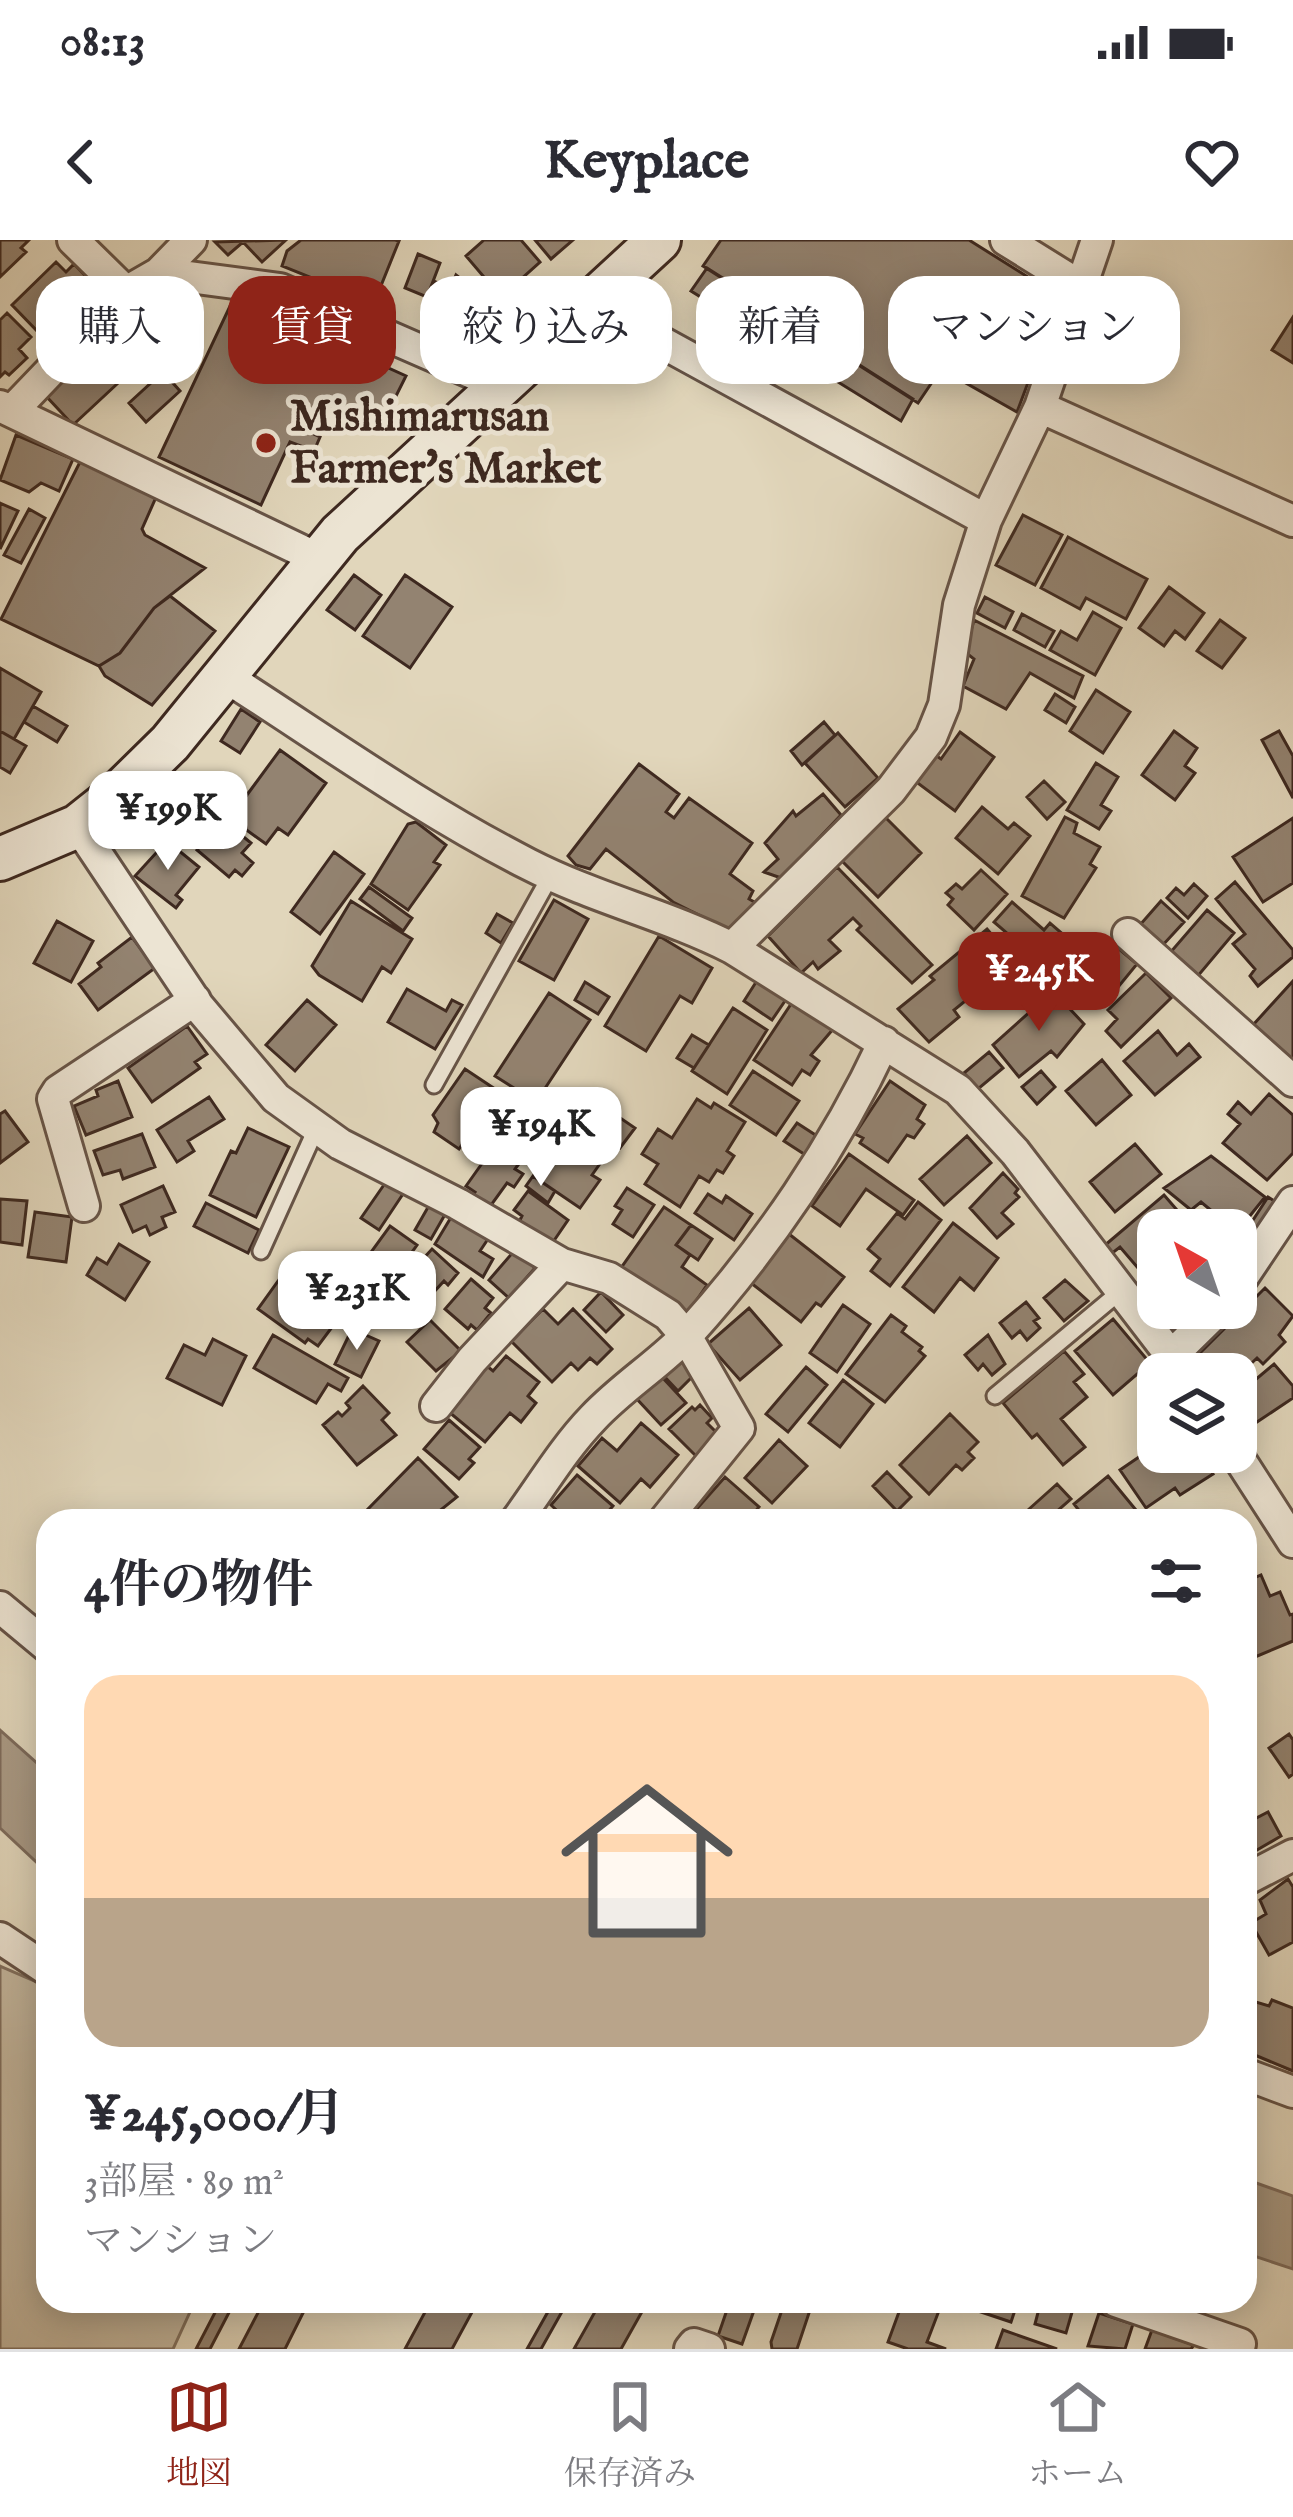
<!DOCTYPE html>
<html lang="ja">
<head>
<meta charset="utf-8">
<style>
	:root { --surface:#fff; --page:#f7f7f7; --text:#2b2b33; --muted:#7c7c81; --line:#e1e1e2; --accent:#8f2418 }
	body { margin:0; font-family:"IM FELL English","Noto Serif JP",serif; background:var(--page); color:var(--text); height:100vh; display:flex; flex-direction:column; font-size:45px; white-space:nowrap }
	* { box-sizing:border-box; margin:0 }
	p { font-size:39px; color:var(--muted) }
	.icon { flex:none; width:66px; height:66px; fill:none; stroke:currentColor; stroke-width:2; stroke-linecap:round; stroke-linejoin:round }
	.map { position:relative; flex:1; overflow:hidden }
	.side { position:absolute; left:36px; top:1269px; width:1221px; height:804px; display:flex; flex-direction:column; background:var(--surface); border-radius:36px; box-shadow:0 6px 30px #0003 }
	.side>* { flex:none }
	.hud { position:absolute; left:36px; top:36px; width:1221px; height:108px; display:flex; gap:24px }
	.needle { width:78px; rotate:320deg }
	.fabs { position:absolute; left:1137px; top:969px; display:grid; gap:24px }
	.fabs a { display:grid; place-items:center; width:120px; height:120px; border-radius:24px; background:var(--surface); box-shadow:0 6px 30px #0003; font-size:60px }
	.price { position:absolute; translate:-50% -102px; padding:0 27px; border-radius:24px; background:#fff; color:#222; font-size:39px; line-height:78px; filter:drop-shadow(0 3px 6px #0008) }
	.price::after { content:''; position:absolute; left:50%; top:72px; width:36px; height:27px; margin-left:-18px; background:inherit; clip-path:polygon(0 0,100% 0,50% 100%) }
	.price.active { background:var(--accent); color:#fff }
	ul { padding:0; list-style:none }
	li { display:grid; align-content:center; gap:24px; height:636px; padding:0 48px }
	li+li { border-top:3px solid var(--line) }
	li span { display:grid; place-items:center; height:372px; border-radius:36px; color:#555 }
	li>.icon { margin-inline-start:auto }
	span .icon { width:216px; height:216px; fill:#fffc; stroke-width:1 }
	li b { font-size:51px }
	h2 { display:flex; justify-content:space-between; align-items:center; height:144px; padding:0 48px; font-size:51px }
	.pill { padding:0 42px; border-radius:36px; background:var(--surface); box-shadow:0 6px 30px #0003; font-size:42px; line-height:108px }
	.pill.active { background:var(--accent); color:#fff }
	.status { display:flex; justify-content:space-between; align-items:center; height:84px; padding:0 60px; background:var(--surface); direction:ltr }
	.status svg { height:33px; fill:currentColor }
	header { display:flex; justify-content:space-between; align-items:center; height:156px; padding:0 48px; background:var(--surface); font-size:54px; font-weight:700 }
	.dock { display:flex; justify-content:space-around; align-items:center; height:168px; border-top:3px solid var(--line); background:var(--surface); font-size:33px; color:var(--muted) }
	.dock a { display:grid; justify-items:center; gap:6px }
	.dock .active { color:var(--accent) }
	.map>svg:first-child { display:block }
	.green { fill:#c5b9a1; stroke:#827160; stroke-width:3 }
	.water { fill:#aa9b86; stroke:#7f6d5d; stroke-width:3 }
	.building { fill:#938371; stroke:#3e2920; stroke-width:3 }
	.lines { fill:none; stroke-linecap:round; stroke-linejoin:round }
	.service-casing { stroke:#675447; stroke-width:21 }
	.minor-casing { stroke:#675447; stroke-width:36 }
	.secondary-casing { stroke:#3e2920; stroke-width:48 }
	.service { stroke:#ece4d3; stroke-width:15 }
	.minor { stroke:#ece4d3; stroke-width:30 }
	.secondary { stroke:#ece4d3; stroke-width:42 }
	.poi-dot { fill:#8f2418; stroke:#ece4d3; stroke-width:4.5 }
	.labels { text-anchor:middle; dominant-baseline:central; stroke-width:10; stroke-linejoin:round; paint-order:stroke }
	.poi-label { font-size:45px; font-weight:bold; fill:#3e2920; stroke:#ece4d3; text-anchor:start }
</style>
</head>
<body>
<div class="status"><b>08:13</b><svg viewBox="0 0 49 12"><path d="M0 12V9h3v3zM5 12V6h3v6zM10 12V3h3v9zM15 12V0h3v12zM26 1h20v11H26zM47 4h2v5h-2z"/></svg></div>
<header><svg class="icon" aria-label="back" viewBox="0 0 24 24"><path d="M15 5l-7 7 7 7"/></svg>Keyplace<svg class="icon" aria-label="heart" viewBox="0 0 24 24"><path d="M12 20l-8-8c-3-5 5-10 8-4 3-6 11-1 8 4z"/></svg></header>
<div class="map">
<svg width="1293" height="2109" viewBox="0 0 1293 2109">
	<rect width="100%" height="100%" fill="#e1d6bb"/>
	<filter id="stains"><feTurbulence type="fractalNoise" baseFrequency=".00167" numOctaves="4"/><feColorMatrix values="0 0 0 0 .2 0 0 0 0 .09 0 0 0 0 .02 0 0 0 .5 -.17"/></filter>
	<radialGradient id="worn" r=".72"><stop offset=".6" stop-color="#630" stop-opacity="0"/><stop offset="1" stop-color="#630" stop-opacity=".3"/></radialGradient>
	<path class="green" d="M0,1726L48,1747V2061H195L173,2109H0Z"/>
	<path class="water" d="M0,1490L48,1533V1633L0,1588Z
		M1245,1939L1293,1956V2029L1245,2013Z"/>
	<path class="building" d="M0,0H29L21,8L26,12L0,37Z
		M286,0L262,22L243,2L228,15L215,2Z
		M301,0H395L399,1L374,63L282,26L287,11Z
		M484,0H521L540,22L501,57L466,16Z
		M535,0H573L551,19Z
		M721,0H969L1047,49L1040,63L1054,73L1017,172L941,129L918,163L703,26Z
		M418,14L440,23L427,57L405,48Z
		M56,22L66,32L74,24L94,45L42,96L12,65Z
		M707,28L913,159L901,181L691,51Z
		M456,35L489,61L469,104L433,90L445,61L429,53L434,41L450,49Z
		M166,54L188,78L139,122L111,90L134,67Z
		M231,64L275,83L278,78L406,136L379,190L319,162L305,190L320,197L314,211L290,202L261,265L159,217Z
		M7,73L31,97L19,109L27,118L9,135L5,132L0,137V80Z
		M1293,77V123L1272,110Z
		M90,115L117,144L73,185L46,156Z
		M163,132L180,151L146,182L129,163Z
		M16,195L73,219L59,251L41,243L29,252L0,240Z
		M81,220L157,255L142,289L145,295L205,328L154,368L120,413L99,426L1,379Z
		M0,263L18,271L0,309Z
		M29,269L45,278L21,323L4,315Z
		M1023,275L1062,295L1035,345L996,325Z
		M1068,297L1147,339L1126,379L1086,358L1080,369L1041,348Z
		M354,335L381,355L355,390L327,370Z
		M405,335L452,367L410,428L363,396Z
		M1169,347L1204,373L1185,399L1175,391L1164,406L1139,388Z
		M170,356L215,391L152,465L105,436L99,426L120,413L154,368Z
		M985,357L1013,372L1005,388L977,373Z
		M1093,372L1121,388L1095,435L1050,410L1061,391L1077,400Z
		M1022,374L1054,391L1045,407L1014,390Z
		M974,380L1083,436L1074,458L1030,433L1006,469L963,446L974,419L965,412Z
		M1220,380L1245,398L1222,428L1197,411Z
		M0,428L41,452L14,499L0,491Z
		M1096,450L1130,472L1103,513L1070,491Z
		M1055,454L1075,467L1066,483L1045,470Z
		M33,466L67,486L57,502L24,482Z
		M241,469L260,482L240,513L221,501Z
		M824,482L835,495L802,525L791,511Z
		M0,491L26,506L10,533L0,527Z
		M1174,491L1197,508L1185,526L1195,533L1175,560L1142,535Z
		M1279,491L1293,516V558L1262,500Z
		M960,492L994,517L955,571L915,541L934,514L941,519Z
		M838,493L878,538L845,567L805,523Z
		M280,510L326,543L288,595L278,588L266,604L230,578Z
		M1096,523L1118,537L1101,565L1111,571L1099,589L1067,570Z
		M639,524L679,554L666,572L674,578L689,558L752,603L730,634L753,651L749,659L756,663L733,692L673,662L606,609L590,629L576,625L568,616Z
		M1044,541L1065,562L1047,579L1027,557Z
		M823,554L841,575L781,638L764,632L778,619L765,603L793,571L796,576Z
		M982,567L1008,589L1014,583L1030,596L998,634L956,598Z
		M213,572L251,603L242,613L253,623L242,636L235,630L229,637L197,610L203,603L193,595Z
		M884,576L921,613L878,657L840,619Z
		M1065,577L1077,583L1074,593L1100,607L1090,624L1096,628L1064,678L1022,656Z
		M1293,578V643L1263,662L1233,617Z
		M416,582L446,605L434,622L440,625L408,670L371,644L408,584Z
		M167,601L199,627L176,655L182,660L176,668L135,636Z
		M334,612L364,634L320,694L291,672Z
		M837,627L932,725L912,743L857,690L861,686L853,678L829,700L840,711L818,729L813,722L801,733L768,696Z
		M981,630L1007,654L974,690L948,665L953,659L946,653L956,644L962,649Z
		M1235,642L1293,710V717L1258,746L1250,736L1255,729L1233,704L1245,694L1216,659Z
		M1194,644L1207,656L1188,678L1167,658L1176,648L1184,655Z
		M369,647L412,678L403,691L360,659Z
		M554,660L588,679L554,740L519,721Z
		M351,661L412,699L391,733L382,727L362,761L319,735L312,726Z
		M1161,661L1184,682L1162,706L1139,686Z
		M1012,662L1044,690L1050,683L1088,716L1065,743L994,682Z
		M1207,670L1234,693L1197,737L1169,714Z
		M497,674L513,683L501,703L486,693Z
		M57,681L93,701L71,742L34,723Z
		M987,689L1010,716L987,735L991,740L954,770L959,777L929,802L898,769L934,740L930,736Z
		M659,696L712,728L692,763L680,756L646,811L605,786Z
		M132,697L155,728L98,770L79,744L101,727L98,723Z
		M1113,704L1137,724L1110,757L1085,737Z
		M1020,718L1049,746L1026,765L1001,734Z
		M1146,733L1171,758L1121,807L1106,791L1117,779L1108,770Z
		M758,739L787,758L772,780L744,761Z
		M1293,741V821L1253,785Z
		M585,742L609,757L598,774L575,760Z
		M407,749L446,771L452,760L462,765L435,809L388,782Z
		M1053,751L1084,784L1057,817L1051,811L1019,837L993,805Z
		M549,753L590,780L536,862L495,836Z
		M307,760L336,785L295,831L266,805Z
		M793,761L834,788L811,815L819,821L810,835L802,830L792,845L754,820Z
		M733,768L767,790L727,854L692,831Z
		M187,786L207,814L195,822L200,828L152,862L128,828Z
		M1158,791L1177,815L1189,804L1200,817L1155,855L1124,821Z
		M692,795L709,805L694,828L677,818Z
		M989,812L1003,828L978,849L964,833Z
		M1102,820L1131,855L1096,885L1066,851Z
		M465,829L504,855L489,878L483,874L459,909L434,892L438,883L433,875Z
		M753,831L799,861L776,895L730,865Z
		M1041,831L1055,847L1037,864L1022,847Z
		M118,841L132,877L86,895L74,866L98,856L96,850Z
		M890,841L925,865L917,879L924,884L914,898L907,895L888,922L860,903L863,898L855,894Z
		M1269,854L1293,875V913L1267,940L1223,903L1240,884L1228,874L1238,862L1251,874Z
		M209,857L224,879L188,901L194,911L177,922L157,890Z
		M697,859L711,868L714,863L745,882L727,911L734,916L723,933L717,930L709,942L699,936L680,967L645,944L658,924L642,914L658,889L672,898Z
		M513,862L544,884L520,920L502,909L504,905L497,900L503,890L496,885Z
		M580,867L605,884L613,873L635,888L620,908L614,904L592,935L600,940L580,968L533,936Z
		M5,871L28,902L0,923V874Z
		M797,883L820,898L807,916L784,901Z
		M248,888L289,907L256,977L210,955L231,911L236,913Z
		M142,894L155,927L123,939L120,930L103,935L94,911Z
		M967,896L991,923L944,965L920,939Z
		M1135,904L1161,934L1115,972L1090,942Z
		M493,908L518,925L515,929L523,934L514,947L507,943L489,968L472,956L475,952L466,946Z
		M849,914L914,960L903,975L866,949L840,986L812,966Z
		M1211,916L1265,957L1237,992L1201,962L1191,970L1164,948Z
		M1003,933L1018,949L1015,953L1019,957L1002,973L1013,984L997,998L970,968Z
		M533,936L555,951L548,963L526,946Z
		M388,939L405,951L379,990L361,978Z
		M163,946L175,972L162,977L166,987L150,995L146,986L133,992L121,965Z
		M627,948L654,965L633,997L613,984L622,970L615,966Z
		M528,951L568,980L551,1005L519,982L522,976L514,970Z
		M708,954L722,963L726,956L752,974L734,1000L695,973Z
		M1164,955L1183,977L1188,973L1199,987L1158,990V1023L1144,1035L1120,1007L1111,1014L1104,1006Z
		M1268,957L1279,964L1253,1004L1242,997Z
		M0,959L27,961L22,1005L0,1002Z
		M431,962L447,971L431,999L415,990Z
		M918,962L941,980L890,1046L871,1031L880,1019L868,1009L897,973L905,979Z
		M206,963L259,990L248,1013L194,986Z
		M664,967L691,985L676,1005L690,1015L682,1027L707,1045L687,1074L621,1028Z
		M35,972L72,977L66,1022L28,1017Z
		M453,974L490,996L480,1011L493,1019L483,1037L435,1004Z
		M953,983L998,1018L974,1050L960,1038L934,1072L903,1047Z
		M691,985L712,999L698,1020L676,1005Z
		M390,986L417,1005L364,1079L337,1059Z
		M789,994L844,1037L821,1066L816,1063L801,1082L751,1043Z
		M119,1004L149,1022L125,1060L87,1035L97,1018L107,1024Z
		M432,1009L458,1033L448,1045L444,1041L421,1066L399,1045Z
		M515,1010L535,1028L509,1058L489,1040Z
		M286,1030L302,1042L307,1035L327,1049L322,1056L344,1071L318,1106L308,1099L305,1103L258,1069Z
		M471,1039L493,1058L485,1068L491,1073L477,1090L471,1085L468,1089L445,1069Z
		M1065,1040L1088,1061L1064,1081L1044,1058Z
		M1265,1048L1293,1076L1279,1095L1285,1102L1263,1124L1257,1118L1236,1138V1134H1221L1200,1113Z
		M601,1052L623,1075L606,1092L584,1070Z
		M1026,1062L1039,1078L1034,1081L1040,1088L1027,1100L1020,1091L1012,1098L1000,1083Z
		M843,1065L870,1084L837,1132L810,1113Z
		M749,1068L781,1105L740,1140L708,1104Z
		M543,1069L558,1084L573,1069L612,1109L597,1124L590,1118L578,1130L571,1123L552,1142L511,1101Z
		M891,1075L906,1086L902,1092L922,1107L919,1111L925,1116L885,1162L846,1134Z
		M1113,1079L1150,1123L1113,1155L1075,1111Z
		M430,1080L461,1111L436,1131L407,1102Z
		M352,1089L379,1101L361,1137L335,1124Z
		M273,1095L348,1138L341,1151L328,1144L316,1163L254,1128Z
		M988,1095L1005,1124L992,1135L983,1124L978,1130L965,1115Z
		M213,1099L246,1116L222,1165L167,1138L184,1105L205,1115Z
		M1064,1111L1084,1134L1074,1142L1087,1157L1061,1179L1085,1207L1063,1225L1037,1194L1032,1198L1003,1163Z
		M506,1116L539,1142L528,1156L536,1163L521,1182L510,1173L485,1202L449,1172L487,1126L493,1131Z
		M680,1117L692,1137L678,1151L662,1134Z
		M1274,1124L1293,1146V1158L1248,1188L1236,1175V1156Z
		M806,1127L827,1145L788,1192L766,1174Z
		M661,1136L686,1163L661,1185L636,1158Z
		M843,1140L873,1164L840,1207L809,1183Z
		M363,1146L389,1173L382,1180L396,1195L357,1225L323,1185L338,1172L342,1176L350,1168L346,1163Z
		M700,1165L712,1178L707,1183L720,1196L698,1218L669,1189L692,1167L695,1170Z
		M950,1174L978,1202L968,1212L974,1218L962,1230L956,1225L929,1254L900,1225Z
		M449,1180L480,1207L469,1219L474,1223L459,1239L424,1209Z
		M641,1183L678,1215L650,1247L641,1239L620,1263L578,1226L602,1198L617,1211Z
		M779,1200L807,1226L772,1263L745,1238Z
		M1158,1204V1212H1198L1213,1234L1180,1255L1175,1248L1146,1268L1120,1230Z
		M418,1218L457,1257L427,1281H380L368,1269Z
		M887,1232L911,1257L897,1271L873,1246Z
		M577,1235L613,1266L600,1281H568L551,1265Z
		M1108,1236L1145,1281H1087L1074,1264Z
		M725,1237L759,1267L747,1281H686Z
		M1057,1244L1071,1259L1046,1281H1038L1028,1270Z
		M1261,1335L1270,1356L1280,1352L1290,1375L1293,1374V1401L1255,1417L1245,1396V1342Z
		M1289,1494L1293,1500V1534L1289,1537L1269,1508Z
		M1268,1572L1281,1596L1245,1617V1584Z
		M1288,1639L1293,1647V1702L1269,1715L1251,1683L1266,1674L1260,1660Z
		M1272,1760L1293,1768V1831L1245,1811V1787L1256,1762L1269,1766Z
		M221,2061H235L210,2109H196Z
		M257,2061H309L285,2109H239L261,2067Z
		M478,2061L452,2109H405L430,2063L426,2061Z
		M554,2061H568L541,2109H527Z
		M596,2061H648L621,2109H574L600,2063Z
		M730,2061H767L765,2065L757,2062L742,2104L718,2096Z
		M785,2061H813L797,2109H772L771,2102Z
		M903,2061H920L940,2068L927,2102L946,2109H908L888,2102Z
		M948,2061H1018L1011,2082Z
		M1041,2061L1075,2062L1066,2093L1035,2084Z
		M1099,2073L1133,2084L1125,2109L1088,2106Z
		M1003,2090L1057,2109H996Z
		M1152,2090L1194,2105L1191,2109H1145Z"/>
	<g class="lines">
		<g class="service-casing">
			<path id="service" d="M434,845L551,635
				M261,1011L316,889
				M995,1156L1122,1050"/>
		</g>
		<g class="minor-casing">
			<path id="minor" d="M73,0L126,52
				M1006,0L1080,46
				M159,33L280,49L500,145
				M590,63L986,280
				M0,166L317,318
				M1040,167L1293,281
				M12,171L126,52L159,33L191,0
				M223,435C323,499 422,570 528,624C594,658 667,675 732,708L958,850L1015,912L1185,1134
				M78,586L199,767L276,858L340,904L458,964L562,1024L609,1038L668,1075L686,1096L739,1188L664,1281
				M1128,694L1293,841
				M732,708L891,550L931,497L944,465L959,365L986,280L1040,167L1097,0
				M84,966L53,859L58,851L195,760
				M1236,1047L1293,962
				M1172,1115L1220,1068
				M436,1166L472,1120L562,1024
				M1235,1212L1293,1302
				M516,1281C541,1247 564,1208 593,1178C623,1146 661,1123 690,1092C767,1007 836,905 884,802
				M0,1367L48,1407
				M1245,1640L1293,1615
				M0,1698L48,1730
				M1245,1834L1293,1852
				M1116,2061L1240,2104
				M690,2109L694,2104L709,2109"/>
		</g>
		<g class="secondary-casing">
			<path id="secondary" d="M0,619L78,586L117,555L170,503L340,294L659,0"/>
		</g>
		<use href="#service" class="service"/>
		<use href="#minor" class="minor"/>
		<use href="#secondary" class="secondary"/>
	</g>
	<circle class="poi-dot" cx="266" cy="203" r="12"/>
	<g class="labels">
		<g class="poi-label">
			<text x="290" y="177">Mishimarusan<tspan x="290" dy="52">Farmer's Market</tspan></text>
		</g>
	</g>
	<rect width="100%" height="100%" filter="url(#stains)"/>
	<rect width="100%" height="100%" fill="url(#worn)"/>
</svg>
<div class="fabs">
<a><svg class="needle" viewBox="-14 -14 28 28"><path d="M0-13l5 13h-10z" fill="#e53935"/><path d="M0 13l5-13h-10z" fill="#7c7c81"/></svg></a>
<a><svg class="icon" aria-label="layers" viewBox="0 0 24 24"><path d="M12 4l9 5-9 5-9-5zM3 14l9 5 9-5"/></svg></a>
</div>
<b class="price" style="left:168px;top:633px">¥199K</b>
<b class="price active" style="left:1039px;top:794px">¥245K</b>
<b class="price" style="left:541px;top:949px">¥194K</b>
<b class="price" style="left:357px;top:1113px">¥231K</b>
<div class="hud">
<a class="pill">購入</a>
<a class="pill active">賃貸</a>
<a class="pill">絞り込み</a>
<a class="pill">新着</a>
<a class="pill">マンション</a>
</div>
<section class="side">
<h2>4件の物件<svg class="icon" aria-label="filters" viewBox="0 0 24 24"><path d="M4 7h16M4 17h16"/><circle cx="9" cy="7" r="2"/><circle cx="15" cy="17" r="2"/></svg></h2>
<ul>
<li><span style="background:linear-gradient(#ffd9b3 60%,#b9a48a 0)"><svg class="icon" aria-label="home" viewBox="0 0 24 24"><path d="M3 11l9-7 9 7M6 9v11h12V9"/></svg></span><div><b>¥245,000/月</b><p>3部屋 · 89 m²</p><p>マンション</p></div></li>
</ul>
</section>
</div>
<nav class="dock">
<a class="active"><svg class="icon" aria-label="map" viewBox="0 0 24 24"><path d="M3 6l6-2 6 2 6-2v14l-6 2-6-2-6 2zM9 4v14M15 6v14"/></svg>地図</a>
<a><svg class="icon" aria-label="saved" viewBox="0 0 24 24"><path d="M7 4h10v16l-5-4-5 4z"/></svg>保存済み</a>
<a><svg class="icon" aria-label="home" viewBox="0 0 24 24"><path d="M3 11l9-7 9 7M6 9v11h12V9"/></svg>ホーム</a>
</nav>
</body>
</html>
